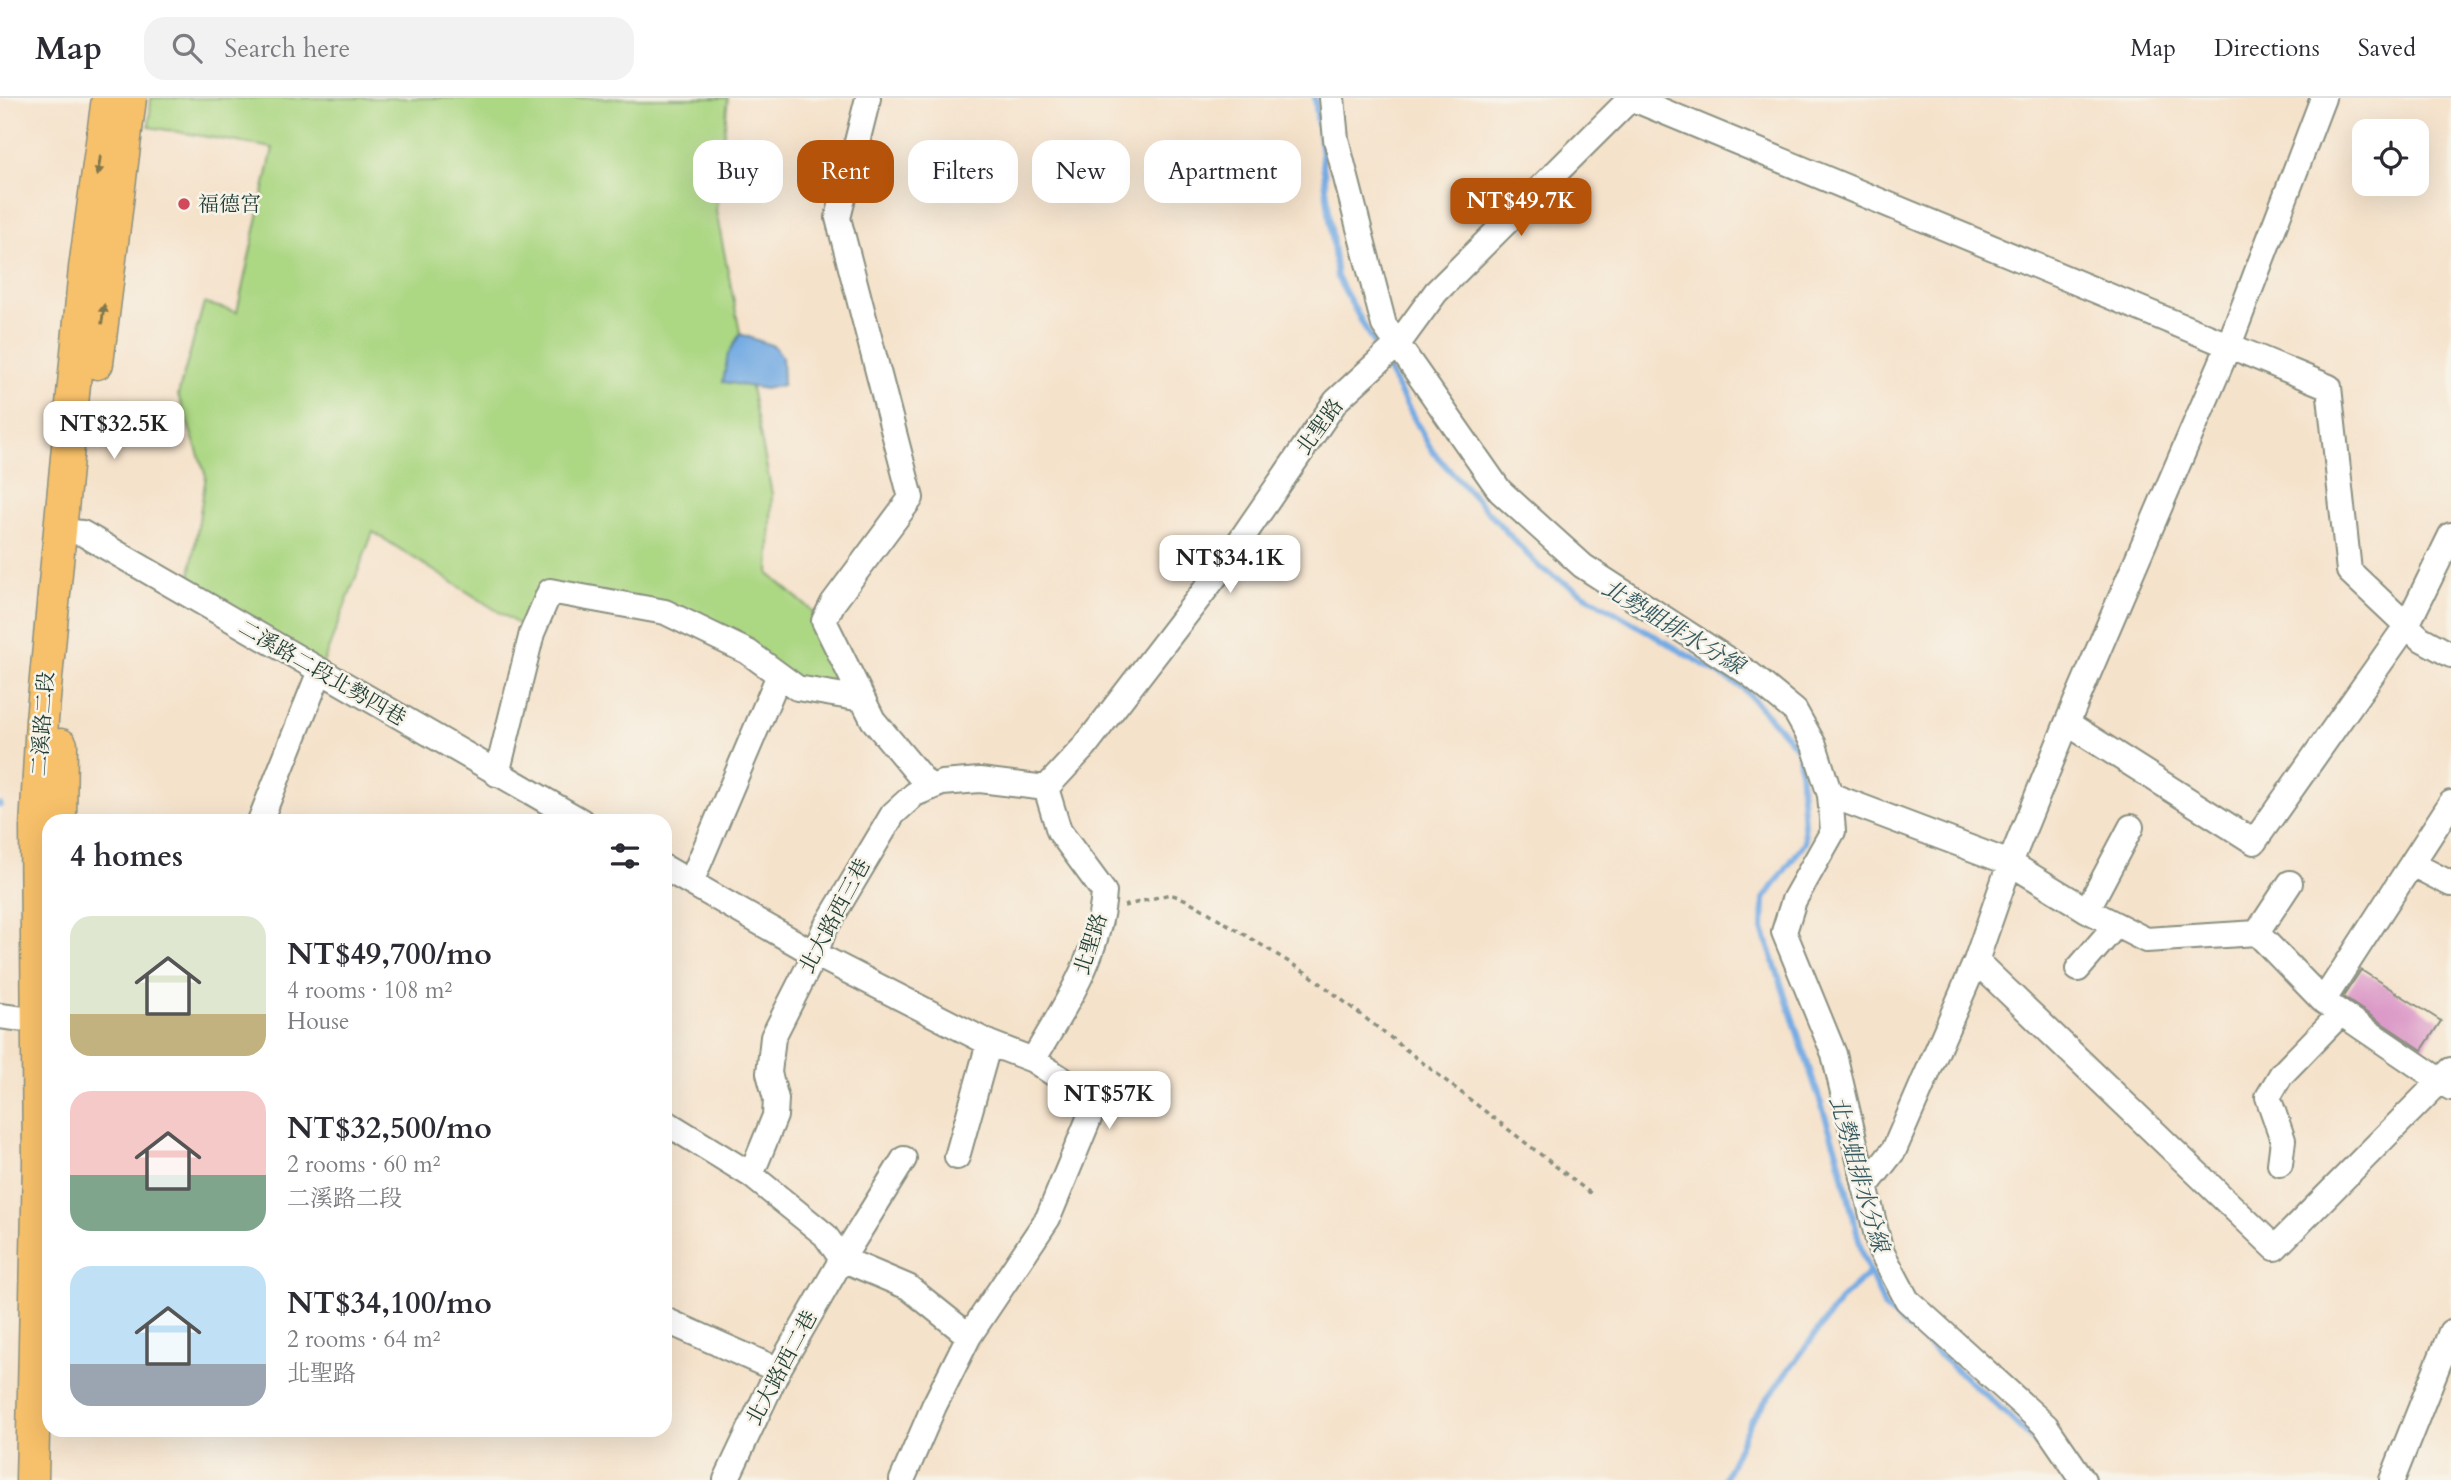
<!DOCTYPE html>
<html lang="en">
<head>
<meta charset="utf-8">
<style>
	:root { --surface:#fff; --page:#f2f2f3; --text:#2b2b33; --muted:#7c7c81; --line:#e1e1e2; --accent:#b45309 }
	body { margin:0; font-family:Cardo,"Noto Serif TC",serif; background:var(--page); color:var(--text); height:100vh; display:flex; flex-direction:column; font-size:26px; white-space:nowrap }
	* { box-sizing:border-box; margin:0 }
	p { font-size:23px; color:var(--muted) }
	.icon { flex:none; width:38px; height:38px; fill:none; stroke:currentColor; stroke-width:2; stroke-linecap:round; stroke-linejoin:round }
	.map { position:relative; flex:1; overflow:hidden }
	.details { position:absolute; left:42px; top:716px; width:630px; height:623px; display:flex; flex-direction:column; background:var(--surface); border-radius:21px; box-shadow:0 7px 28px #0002 }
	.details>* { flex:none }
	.top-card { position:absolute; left:693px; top:42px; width:665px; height:63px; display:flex; gap:14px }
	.tools { position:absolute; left:2352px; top:21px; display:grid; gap:14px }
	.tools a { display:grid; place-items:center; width:77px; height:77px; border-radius:14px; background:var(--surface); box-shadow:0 7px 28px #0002; font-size:35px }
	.price { position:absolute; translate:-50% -60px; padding:0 16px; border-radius:14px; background:#fff; color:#222; font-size:23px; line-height:46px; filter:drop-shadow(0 2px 4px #0008) }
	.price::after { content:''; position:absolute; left:50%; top:42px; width:21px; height:16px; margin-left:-10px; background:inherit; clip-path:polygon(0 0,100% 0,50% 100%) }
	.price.current { background:var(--accent); color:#fff }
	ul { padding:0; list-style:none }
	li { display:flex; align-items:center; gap:21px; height:175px; padding:0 28px }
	li span { display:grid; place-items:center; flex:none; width:196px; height:140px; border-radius:21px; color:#555 }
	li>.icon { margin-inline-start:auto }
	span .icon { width:84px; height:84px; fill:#fffc; stroke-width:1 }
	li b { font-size:30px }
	h2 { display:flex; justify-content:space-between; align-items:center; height:84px; padding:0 28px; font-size:30px }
	.chip { padding:0 24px; border-radius:21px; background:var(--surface); box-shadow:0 7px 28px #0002; font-size:24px; line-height:63px }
	.chip.current { background:var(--accent); color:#fff }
	header { display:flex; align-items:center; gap:42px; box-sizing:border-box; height:98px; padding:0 35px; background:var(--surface); border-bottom:2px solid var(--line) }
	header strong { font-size:33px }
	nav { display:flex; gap:38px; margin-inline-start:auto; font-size:24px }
	.search { width:490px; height:63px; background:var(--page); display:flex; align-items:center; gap:18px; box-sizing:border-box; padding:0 24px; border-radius:21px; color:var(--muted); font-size:26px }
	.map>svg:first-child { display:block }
	.green { fill:#acd783; stroke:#668a5c; stroke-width:2 }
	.water { fill:#75abe3; stroke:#4a748c; stroke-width:2 }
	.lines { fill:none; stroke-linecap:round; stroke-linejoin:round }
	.stream { stroke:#75abe3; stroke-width:6 }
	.building { fill:#dc9ac8 }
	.minor-casing { stroke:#8a9080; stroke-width:28 }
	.major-casing { stroke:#8a9080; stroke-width:35 }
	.path { stroke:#8a9080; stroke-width:3.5; stroke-dasharray:5 5; stroke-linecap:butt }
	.minor { stroke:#fff; stroke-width:24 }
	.major { stroke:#f7c06b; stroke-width:32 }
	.oneway { fill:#80784d }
	.poi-dot { fill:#d1495b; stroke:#f7f3e8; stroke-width:2.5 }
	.labels { text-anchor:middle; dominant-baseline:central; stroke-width:5; stroke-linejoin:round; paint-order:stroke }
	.poi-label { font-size:21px; fill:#1f3d34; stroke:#f7f3e8; text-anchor:start }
	.street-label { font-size:21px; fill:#1f3d34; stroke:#f7f3e8 }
	.water-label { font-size:23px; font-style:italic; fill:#345860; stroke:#f7f3e8 }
</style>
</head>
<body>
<header>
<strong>Map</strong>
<div class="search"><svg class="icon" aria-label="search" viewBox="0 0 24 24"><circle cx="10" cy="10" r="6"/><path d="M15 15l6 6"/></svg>Search here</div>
<nav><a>Map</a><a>Directions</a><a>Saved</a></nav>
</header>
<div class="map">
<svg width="2451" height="1382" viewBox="0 0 2451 1382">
	<rect width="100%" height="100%" fill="#f7f3e8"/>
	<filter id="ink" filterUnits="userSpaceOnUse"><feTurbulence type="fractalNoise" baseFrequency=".0143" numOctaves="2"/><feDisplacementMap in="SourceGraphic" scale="14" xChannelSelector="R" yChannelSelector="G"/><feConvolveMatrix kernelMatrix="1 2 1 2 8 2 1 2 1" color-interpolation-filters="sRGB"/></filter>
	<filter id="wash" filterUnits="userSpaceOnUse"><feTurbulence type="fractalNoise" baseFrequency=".00686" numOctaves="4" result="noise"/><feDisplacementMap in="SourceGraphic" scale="28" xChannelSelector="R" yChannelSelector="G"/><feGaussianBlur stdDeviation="1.57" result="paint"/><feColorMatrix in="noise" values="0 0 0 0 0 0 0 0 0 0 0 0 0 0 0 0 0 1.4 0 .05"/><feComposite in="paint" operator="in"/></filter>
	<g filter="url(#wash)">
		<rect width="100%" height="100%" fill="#f5e2cb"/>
		<path class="green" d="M151,0H728L716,113L772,396L769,476L824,523L862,601L797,590L665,514L551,493L532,535L373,434L320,573L187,497L206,378L178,297L204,205L237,214L273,50L149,29Z"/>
		<path class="water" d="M740,236L774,248L782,258L783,287L765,291L723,284L728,256Z"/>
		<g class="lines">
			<path class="stream" d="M1315,0L1337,179L1379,255
				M1384,265L1432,353L1540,470L1743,590L1799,652L1805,744L1764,801L1763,831L1837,1054L1863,1158L1885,1210L1997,1307L2063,1372
				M0,707V706
				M1724,1382L1750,1324L1842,1200L1870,1174"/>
		</g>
		<g id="blocks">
			<path class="building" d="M2361,872L2441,923L2422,952L2343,899Z"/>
		</g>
	</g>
	<g filter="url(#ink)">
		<use href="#blocks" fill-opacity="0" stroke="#8a9080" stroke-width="2"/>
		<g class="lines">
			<g class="minor-casing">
				<path id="minor" d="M868,0L838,120L911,400L833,505L824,523L873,622L930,690
					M1332,0L1336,41L1384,227L1500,393L1583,468L1750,576L1795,613L1814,647L1830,697L1833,733L1794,802L1784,834L1834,956L1880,1151L1907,1202L2046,1328L2083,1382
					M1631,0L2329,289L2349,473L2420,540L2451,557
					M62,433L82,435L581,723
					M2067,625L2229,247L2323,0
					M497,676L532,535L550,493L665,514L748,554L797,590L862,601
					M1046,690L1085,648L1218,475L1336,303L1398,246L1436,194L1631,0
					M1830,697L2010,765L2087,812L2146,842L2257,835L2323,903L2451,990
					M260,723L320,573
					M2412,766L2451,786
					M665,770L815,856L989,945L1033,962
					M691,784L779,577
					M2087,812L2131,729
					M2257,835L2290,785
					M1976,863L2275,1150L2451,972
					M2078,871L2116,827
					M2323,903L2451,705
					M0,918L39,923L49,929
					M665,1024L751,1077L825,1137L842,1161L908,1189L969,1238
					M957,1059L989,945
					M2280,1066L2283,1042L2268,999L2281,977L2341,915
					M751,1077L775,1018L776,1001L769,975L773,939L815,856L824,832L893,716L915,696L942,685L980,682L1046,690
					M1865,1089L1894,1052L1976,863L2010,765L2067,625L2254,744L2407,527L2451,437
					M665,1222L778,1272
					M726,1382L778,1272L842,1161L904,1061
					M902,1382L934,1308L969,1238L1048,1120L1090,1018L1089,999L1033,962C1064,910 1100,856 1104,794L1059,733L1046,690
					M2392,1382L2451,1234"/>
			</g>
			<g class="major-casing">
				<path id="major" d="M97,265L130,0
					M60,723L61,647
					M32,1382L39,1063L36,730L42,622L85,170L108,0"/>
			</g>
			<path class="path" d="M1124,808L1170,796L1187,802L1206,813L1310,877L1594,1098"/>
			<use href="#minor" class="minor"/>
			<use href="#major" class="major"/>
		</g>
		<defs><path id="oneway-solid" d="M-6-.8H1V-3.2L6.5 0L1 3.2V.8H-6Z" transform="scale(1.75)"/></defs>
		<g class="oneway">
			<use href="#oneway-solid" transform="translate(99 68) rotate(98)"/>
			<use href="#oneway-solid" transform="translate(103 216) rotate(-83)"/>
		</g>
	</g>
	<circle class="poi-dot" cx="184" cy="106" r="7"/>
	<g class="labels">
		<g class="poi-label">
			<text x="198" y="106">福德宮</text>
		</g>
		<g class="street-label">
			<text transform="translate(1320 329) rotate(-54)">北聖路</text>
			<text transform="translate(322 575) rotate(30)">二溪路二段北勢四巷</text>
			<text transform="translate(43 626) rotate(-86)">二溪路二段</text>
			<text transform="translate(835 818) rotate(-62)">北大路西三巷</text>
			<text transform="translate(1091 846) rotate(-72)">北聖路</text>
			<text transform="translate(782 1270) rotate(-62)">北大路西二巷</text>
		</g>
		<g class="water-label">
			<text transform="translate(1673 529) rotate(31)">北勢蛆排水分線</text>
			<text transform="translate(1859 1076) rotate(74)">北勢蛆排水分線</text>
		</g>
	</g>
</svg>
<div class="tools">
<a><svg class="icon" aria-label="locate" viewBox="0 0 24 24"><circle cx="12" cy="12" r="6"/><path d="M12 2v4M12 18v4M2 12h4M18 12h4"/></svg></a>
</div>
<b class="price current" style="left:1521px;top:140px">NT$49.7K</b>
<b class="price" style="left:114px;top:363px">NT$32.5K</b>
<b class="price" style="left:1230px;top:497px">NT$34.1K</b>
<b class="price" style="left:1109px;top:1033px">NT$57K</b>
<div class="top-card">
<a class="chip">Buy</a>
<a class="chip current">Rent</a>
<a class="chip">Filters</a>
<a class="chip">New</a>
<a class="chip">Apartment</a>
</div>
<section class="details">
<h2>4 homes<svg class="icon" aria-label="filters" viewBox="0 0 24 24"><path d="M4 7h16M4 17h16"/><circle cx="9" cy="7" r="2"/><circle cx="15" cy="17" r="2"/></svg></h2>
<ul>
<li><span style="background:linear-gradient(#dfe7d0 70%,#c2b280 0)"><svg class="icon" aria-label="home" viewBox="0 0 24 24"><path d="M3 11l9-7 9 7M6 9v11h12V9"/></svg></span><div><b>NT$49,700/mo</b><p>4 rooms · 108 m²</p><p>House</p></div></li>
<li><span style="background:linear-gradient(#f6c9c9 60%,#7fa58c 0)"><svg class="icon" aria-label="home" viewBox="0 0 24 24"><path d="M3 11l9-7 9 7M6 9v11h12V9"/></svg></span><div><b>NT$32,500/mo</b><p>2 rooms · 60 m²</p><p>二溪路二段</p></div></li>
<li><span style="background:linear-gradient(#bfe0f5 70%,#9aa5b1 0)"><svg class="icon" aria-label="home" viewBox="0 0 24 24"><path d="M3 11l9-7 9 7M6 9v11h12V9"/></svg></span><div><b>NT$34,100/mo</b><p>2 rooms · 64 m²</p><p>北聖路</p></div></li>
</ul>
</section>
</div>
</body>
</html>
